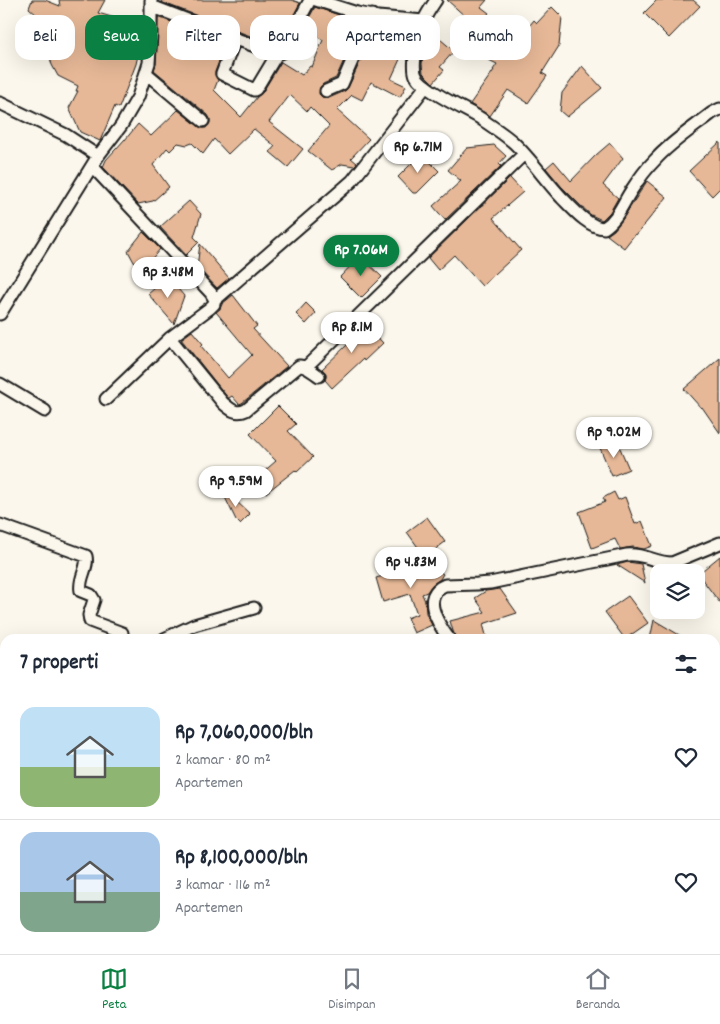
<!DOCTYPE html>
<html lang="id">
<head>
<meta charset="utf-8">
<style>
	:root { --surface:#fff; --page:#f6f6f7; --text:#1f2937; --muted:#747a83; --line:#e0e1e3; --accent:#0b8043 }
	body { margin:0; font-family:Dekko,sans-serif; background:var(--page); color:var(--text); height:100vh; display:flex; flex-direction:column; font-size:19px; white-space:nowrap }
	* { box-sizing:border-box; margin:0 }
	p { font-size:16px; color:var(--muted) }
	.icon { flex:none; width:28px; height:28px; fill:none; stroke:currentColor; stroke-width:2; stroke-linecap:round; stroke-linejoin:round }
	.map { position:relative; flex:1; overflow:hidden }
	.panel { position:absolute; left:0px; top:634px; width:720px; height:321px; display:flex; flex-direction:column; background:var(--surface); border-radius:15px 15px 0 0; box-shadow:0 5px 20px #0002 }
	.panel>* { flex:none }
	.top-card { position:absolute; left:15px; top:15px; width:690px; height:45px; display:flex; gap:10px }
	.controls { position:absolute; left:650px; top:564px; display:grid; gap:10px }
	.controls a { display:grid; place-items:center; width:55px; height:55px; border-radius:10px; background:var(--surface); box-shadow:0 5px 20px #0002; font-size:25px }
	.price { position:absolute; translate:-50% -42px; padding:0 11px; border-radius:18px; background:#fff; color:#222; font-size:16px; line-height:32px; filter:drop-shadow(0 1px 2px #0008) }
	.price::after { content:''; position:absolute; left:50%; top:30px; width:15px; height:11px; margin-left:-8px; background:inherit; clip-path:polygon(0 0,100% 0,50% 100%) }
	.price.selected { background:var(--accent); color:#fff }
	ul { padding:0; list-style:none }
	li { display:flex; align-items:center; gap:15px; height:125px; padding:0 20px }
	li+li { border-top:1px solid var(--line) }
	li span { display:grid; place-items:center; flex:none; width:140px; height:100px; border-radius:15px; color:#555 }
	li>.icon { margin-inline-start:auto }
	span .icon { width:60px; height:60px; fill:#fffc; stroke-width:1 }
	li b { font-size:21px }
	h2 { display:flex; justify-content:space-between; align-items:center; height:60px; padding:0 20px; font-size:21px }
	.tag { padding:0 18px; border-radius:15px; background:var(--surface); box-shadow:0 5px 20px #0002; font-size:18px; line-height:45px }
	.tag.selected { background:var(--accent); color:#fff }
	.menu { display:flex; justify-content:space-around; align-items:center; height:70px; border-top:1px solid var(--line); background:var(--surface); font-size:14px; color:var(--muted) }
	.menu a { display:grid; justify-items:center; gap:2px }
	.menu .selected { color:var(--accent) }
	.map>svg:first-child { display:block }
	.building { fill:#e6b897; stroke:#1c1c1c }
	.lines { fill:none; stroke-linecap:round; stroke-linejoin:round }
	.minor-casing { stroke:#1c1c1c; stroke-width:15 }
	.minor { stroke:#fbf7ec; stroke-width:11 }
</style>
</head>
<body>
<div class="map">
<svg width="720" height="954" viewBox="0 0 720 954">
	<rect width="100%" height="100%" fill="#fbf7ec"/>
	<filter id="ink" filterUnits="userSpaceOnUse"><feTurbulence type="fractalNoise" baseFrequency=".02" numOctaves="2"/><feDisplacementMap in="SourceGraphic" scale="10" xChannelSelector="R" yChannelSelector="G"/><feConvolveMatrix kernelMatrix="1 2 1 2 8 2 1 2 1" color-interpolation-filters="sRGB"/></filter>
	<g filter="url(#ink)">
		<path class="building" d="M32,0H45L60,6L59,0H105L98,13L122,20L118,34L143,39L142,59L138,55L136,64L119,108L115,106L100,141L80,132L69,108L78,91H76L78,86L58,76L52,65L49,54L59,37L56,36L60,29L48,25L29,8Z
			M162,0H292L300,3L285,31L281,29L274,45L161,2Z
			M447,0H487L481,7L489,13L477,27Z
			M657,0H693L700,6L669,38L644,13Z
			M315,7L339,15L331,29L354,38L336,78L323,84L320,87L319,94L322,97L329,98L345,91L348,88L369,42L401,57L391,79L406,86L400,97L371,82L362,100L352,95L337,110L369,139L351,158L357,163L354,166L342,164L332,170L308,151L329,126L310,107L307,111L290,95L269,122L303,149L288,167L270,152L275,146L254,129L228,154L214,139L203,154L192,143L187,145L178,143L170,151L167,148L153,165L169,187L153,201L138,204L103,167L106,160L125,139V140L138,124L151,136L178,110L201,128H206L210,123V119L208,115L154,70L156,64L158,17L226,43L215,72V75L218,80L214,90L241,117L257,97L262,93L281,62L302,75L310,66L312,67L323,40L303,29Z
			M552,7L562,17L559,46L542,73L547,76L528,103L508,90L490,116L470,104L494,70H493L497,64L462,47L473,26L513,46L534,20L537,23Z
			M433,33L454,51L440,67L444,70L433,83L423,73L422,64L425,42Z
			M582,66L602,88L567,117L560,111L562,93Z
			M720,142V188L712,196L689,171Z
			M610,143L623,158L603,185L618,198L610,212L602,220L591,215L581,206L561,186L546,168L554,161L571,181L596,155Z
			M494,145L506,156L499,164L501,166L445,220L433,206L461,181L448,170L467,148Z
			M418,157H425L439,171L417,193H413L398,177Z
			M510,178L523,192L493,218L521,250L482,286L454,255L438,270L428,258Z
			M647,181L667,197L636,235L635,234L624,248L607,235L614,230L622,220Z
			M189,201L201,214L194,237L199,242L186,255L160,227Z
			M143,232L160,249L140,273L128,251Z
			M200,244L229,278L217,288L197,267Z
			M360,256L382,277L361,298L340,277Z
			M168,277L184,296L174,324L148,294Z
			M233,295L257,326L253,329L287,366L242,403L239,404L232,396L229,398H228L181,339L192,331L203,344L201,346L228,378L252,355L216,312L220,309L222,304Z
			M306,303L316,313L306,324L296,314Z
			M363,322L383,343L364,361L363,359L332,388L325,380L326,377V373L322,369L348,344L344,340Z
			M720,358V433L702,407L701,408L684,389Z
			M278,406L296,424L288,431L313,457L297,472L295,470L266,493L255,479L276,461L250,434Z
			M617,441L629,469L612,476L600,448Z
			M220,487H221L250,514L240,524L236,520Z
			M614,492L618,500L625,497L635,524L642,521L652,546L644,549L633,547L620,549L615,539L592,548L579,512L605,502L603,498Z
			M427,517L445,542L425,557L407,532Z
			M419,555L443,574L440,579L432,585L427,592L422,594L425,601L426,613L432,625L414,633L407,618L417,614L410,594L383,602L376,578L410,568Z
			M720,556V603L698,574Z
			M628,562L641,564L645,583L617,565Z
			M500,589L517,613L483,624L487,639H456L453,631L450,621L485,612L475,598L486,591Z
			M628,596L648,623L625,639L605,612Z
			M654,620L686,639H650Z"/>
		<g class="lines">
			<g class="minor-casing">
				<path id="minor" d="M316,0L357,13L378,17L424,21
					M436,0C432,6 427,13 424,20C419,31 411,65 416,76C423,90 465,109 480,118C491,126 503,133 514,143C531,159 545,180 562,198C572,208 589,228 604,228C617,220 623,203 631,191C638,180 646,169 655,160C671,142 693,128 712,113L720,109
					M151,6L270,52L277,54L282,52L310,0
					M235,39L222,74L254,90L256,89L277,54
					M146,73L203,121
					M326,91L342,84L372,15
					M0,103L66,135L98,156
					M92,166L211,293L215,300L214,304L210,308L170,338L106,399
					M215,300L352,181L426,86
					M0,314L98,156L121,126L138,97L149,63L151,35V0
					M170,338L223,403C230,409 236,415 246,410L299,366C306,365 313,372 319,376
					M306,367L524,154
					M0,384L45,411
					M0,525L86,556C89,568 78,578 81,591L91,595L94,600L89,615L90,621L122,633V639
					M164,639L194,625L254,608
					M449,639C438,624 420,595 445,585L477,584L490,583L627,555C643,553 656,563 672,563L720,543
					M0,716L5,674
					M0,745H5
					M0,923L5,924"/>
			</g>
			<use href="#minor" class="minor"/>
		</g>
	</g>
</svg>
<div class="controls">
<a><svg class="icon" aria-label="layers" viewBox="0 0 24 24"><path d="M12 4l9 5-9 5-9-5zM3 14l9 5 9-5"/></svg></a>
</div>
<b class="price" style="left:418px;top:174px">Rp 6.71M</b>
<b class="price selected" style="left:361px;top:277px">Rp 7.06M</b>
<b class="price" style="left:168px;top:299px">Rp 3.48M</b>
<b class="price" style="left:352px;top:354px">Rp 8.1M</b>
<b class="price" style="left:614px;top:459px">Rp 9.02M</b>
<b class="price" style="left:236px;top:508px">Rp 9.59M</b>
<b class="price" style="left:411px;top:589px">Rp 4.83M</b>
<div class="top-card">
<a class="tag">Beli</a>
<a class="tag selected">Sewa</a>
<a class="tag">Filter</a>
<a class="tag">Baru</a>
<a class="tag">Apartemen</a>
<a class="tag">Rumah</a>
</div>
<section class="panel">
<h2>7 properti<svg class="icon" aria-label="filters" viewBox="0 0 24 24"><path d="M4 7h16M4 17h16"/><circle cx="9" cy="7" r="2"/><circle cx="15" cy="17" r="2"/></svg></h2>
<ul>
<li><span style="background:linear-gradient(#bfe0f5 60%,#8fb573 0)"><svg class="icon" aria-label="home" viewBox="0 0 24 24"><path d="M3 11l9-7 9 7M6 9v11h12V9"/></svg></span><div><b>Rp 7,060,000/bln</b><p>2 kamar · 80 m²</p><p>Apartemen</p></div><svg class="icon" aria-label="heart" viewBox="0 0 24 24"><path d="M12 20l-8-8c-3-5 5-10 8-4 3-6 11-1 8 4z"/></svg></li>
<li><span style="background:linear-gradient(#a9c7e8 60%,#7fa58c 0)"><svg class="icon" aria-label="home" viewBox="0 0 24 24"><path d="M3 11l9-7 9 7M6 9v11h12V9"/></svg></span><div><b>Rp 8,100,000/bln</b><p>3 kamar · 116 m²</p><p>Apartemen</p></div><svg class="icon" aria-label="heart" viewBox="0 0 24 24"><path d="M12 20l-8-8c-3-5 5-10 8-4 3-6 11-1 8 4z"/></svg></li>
</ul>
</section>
</div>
<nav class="menu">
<a class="selected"><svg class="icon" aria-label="map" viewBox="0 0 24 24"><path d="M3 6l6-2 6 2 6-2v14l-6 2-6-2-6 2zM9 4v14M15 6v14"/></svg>Peta</a>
<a><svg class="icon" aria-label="saved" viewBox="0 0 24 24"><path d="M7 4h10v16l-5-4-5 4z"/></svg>Disimpan</a>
<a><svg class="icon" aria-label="home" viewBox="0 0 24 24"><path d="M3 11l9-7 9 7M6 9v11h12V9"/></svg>Beranda</a>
</nav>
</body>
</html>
